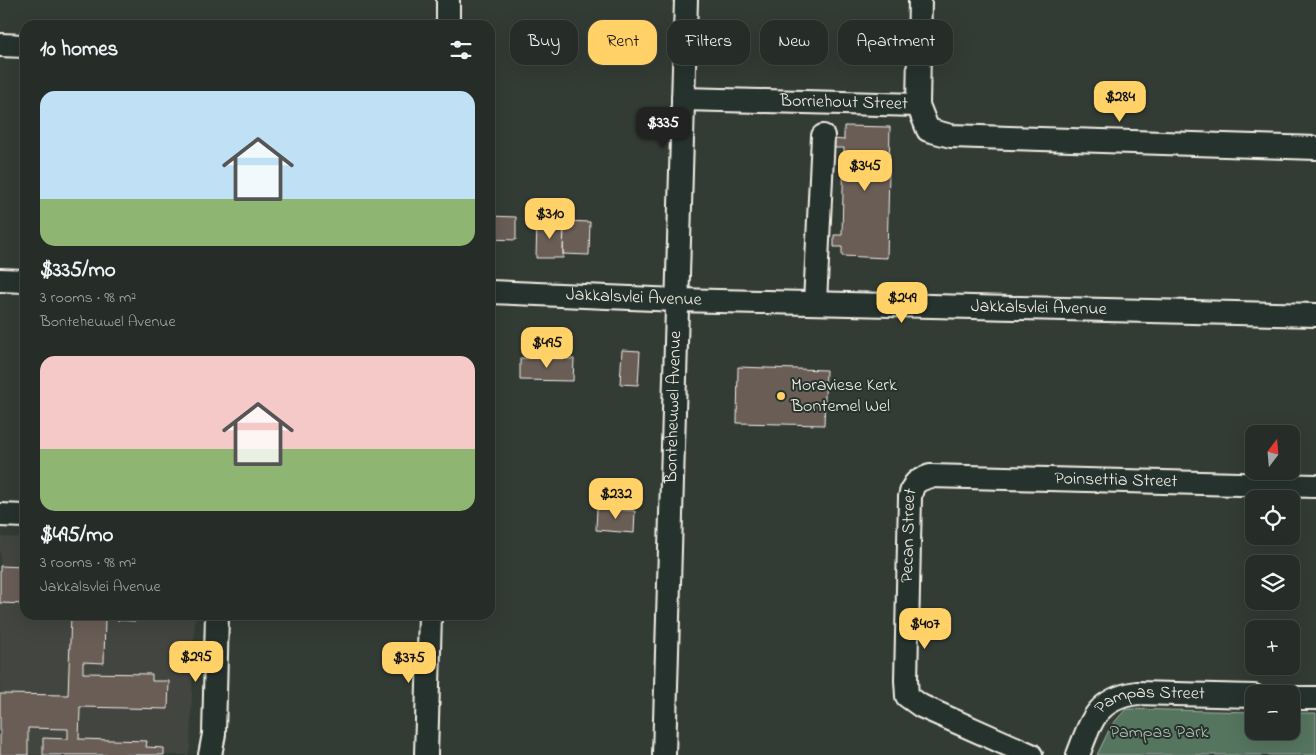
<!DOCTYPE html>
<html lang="en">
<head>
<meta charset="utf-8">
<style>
	:root { --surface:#262c28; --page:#323834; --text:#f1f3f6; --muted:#a4a7a8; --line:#424845; --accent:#ffd166 }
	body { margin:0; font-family:"Indie Flower",sans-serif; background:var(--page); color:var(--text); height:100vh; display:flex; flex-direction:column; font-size:19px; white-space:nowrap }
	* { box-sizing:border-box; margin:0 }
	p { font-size:16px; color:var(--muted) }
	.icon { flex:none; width:28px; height:28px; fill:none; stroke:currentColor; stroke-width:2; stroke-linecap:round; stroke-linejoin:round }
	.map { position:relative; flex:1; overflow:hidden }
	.panel { position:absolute; left:20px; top:20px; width:475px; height:600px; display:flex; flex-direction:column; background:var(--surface); border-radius:15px; box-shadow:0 5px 20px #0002,0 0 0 1px var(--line) }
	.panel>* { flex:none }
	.top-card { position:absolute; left:510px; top:20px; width:475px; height:45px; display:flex; gap:10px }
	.needle { width:32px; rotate:16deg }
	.tools { position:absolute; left:1245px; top:425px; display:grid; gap:10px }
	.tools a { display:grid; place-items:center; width:55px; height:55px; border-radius:10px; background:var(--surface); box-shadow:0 5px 20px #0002,0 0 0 1px var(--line); font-size:25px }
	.price { position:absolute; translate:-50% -42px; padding:0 11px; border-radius:10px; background:var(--accent); color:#111; font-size:16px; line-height:32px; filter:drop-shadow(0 1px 2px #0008) }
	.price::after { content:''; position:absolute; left:50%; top:30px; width:15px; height:11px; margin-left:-8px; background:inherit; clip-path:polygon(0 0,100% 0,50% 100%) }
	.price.selected { background:#222; color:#fff }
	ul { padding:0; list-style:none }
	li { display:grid; align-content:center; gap:10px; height:265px; padding:0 20px }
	li span { display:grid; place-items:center; height:155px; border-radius:15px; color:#555 }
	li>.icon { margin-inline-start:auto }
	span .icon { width:90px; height:90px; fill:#fffc; stroke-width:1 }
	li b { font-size:21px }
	h2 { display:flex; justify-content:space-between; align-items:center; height:60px; padding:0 20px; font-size:21px }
	.chip { padding:0 18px; border-radius:15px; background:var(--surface); box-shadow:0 5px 20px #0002,0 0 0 1px var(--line); font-size:18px; line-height:45px }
	.chip.selected { background:var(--accent); color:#111 }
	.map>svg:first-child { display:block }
	.built { fill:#43453f }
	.green { fill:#55755f; stroke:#a4b3a4 }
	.building { fill:#695d57; stroke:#f4f1e8 }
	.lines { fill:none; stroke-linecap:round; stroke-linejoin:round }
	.minor-casing { stroke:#f4f1e8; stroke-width:26 }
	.minor { stroke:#26332d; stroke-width:22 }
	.poi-dot { fill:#ffd166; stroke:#26332d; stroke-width:2 }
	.labels { text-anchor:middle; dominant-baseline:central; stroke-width:4; stroke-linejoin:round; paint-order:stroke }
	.street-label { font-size:18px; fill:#f4f1e8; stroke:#26332d }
	.poi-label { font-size:18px; fill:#f4f1e8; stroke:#26332d; text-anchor:start }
	.park-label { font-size:18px; fill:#b4bfb1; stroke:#26332d }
</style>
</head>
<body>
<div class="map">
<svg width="1316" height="755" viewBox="0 0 1316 755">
	<rect width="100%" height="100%" fill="#333b35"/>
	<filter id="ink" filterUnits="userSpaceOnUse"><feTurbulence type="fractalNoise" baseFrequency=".02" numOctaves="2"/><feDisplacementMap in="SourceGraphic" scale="10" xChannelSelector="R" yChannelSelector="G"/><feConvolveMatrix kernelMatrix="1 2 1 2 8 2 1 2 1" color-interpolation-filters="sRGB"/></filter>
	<g filter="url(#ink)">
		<path class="built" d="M0,537L25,538V615H195L190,749L188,755H0Z"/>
		<path class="green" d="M1126,709L1254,712V731H1291V713H1316V755H1097L1111,726Z"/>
		<path class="building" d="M844,126L890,127L887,258L842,256V247H834V235H842L844,148H833V139L844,140Z
			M490,216L516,217V240L490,239Z
			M537,221L564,222L563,258H536Z
			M564,221L590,222L589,255L563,254Z
			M622,350L640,351L638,385L620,384Z
			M520,358L574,359L573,381L520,380Z
			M738,367L826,370L824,425L737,423Z
			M597,508L635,511L634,533L596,530Z
			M0,566L25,567V604L0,603Z
			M71,615H105L104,663L83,662V673L152,674V681H169L168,709L80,707L79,739L147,741L146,747L164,748V755H43V738L68,739V729L28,728V755H0V694L68,695Z
			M117,615H135V621L117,620Z"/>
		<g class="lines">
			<g class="minor-casing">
				<g id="minor">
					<path d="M920,0L918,105L928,130L951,136L1316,148"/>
					<path d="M448,25V0"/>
					<path d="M0,45L25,46"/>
					<path id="s1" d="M683,99L918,105"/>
					<path d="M0,280L25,281"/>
					<path id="s2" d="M490,292L677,300L1316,315"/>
					<path d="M815,303L823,136"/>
					<path d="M0,515L25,516"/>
					<path d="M1291,698H1316"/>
					<path d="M210,755L214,734L217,615"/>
					<path d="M426,755L430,615"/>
					<path id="s3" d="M664,755L686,0"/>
					<path id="s4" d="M1031,755L921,706L907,696L906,680L910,497C913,482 916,481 930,476L1316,486"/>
					<path id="s5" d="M1078,755C1091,721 1096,699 1137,693L1254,696"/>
				</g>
			</g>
			<use href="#minor" class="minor"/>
		</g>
	</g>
	<circle class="poi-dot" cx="781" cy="396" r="5"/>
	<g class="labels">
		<g class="street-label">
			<text stroke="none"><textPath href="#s1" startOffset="161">Borriehout Street</textPath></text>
			<text stroke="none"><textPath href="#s2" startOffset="144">Jakkalsvlei Avenue</textPath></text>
			<text stroke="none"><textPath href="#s2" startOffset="549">Jakkalsvlei Avenue</textPath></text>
			<text stroke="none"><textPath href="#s3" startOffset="348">Bonteheuwel Avenue</textPath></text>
			<text stroke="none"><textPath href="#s4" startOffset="554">Poinsettia Street</textPath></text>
			<text stroke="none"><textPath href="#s4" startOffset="298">Pecan Street</textPath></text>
			<text stroke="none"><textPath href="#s5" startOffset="104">Pampas Street</textPath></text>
		</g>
		<g class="poi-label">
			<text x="791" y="386">Moraviese Kerk<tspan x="791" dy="21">Bontemel Wel</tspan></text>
		</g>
		<g class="park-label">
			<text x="1159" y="733">Pampas Park</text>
		</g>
	</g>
</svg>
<div class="tools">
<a><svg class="needle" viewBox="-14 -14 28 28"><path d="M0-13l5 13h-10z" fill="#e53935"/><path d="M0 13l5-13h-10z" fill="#a4a7a8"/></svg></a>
<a><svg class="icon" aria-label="locate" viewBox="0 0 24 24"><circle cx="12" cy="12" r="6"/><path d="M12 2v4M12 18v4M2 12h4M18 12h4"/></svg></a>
<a><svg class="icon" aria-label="layers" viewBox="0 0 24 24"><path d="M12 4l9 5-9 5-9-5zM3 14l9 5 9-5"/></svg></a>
<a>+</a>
<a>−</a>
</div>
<b class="price" style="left:1120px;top:123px">$284</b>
<b class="price selected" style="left:663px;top:149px">$335</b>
<b class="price" style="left:865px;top:192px">$345</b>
<b class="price" style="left:550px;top:240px">$310</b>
<b class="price" style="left:902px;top:324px">$249</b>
<b class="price" style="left:547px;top:369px">$495</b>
<b class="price" style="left:616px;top:520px">$232</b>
<b class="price" style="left:925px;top:650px">$407</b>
<b class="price" style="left:196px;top:683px">$295</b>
<b class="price" style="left:409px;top:684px">$375</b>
<div class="top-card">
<a class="chip">Buy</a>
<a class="chip selected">Rent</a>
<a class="chip">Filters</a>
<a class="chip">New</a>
<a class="chip">Apartment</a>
</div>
<section class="panel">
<h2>10 homes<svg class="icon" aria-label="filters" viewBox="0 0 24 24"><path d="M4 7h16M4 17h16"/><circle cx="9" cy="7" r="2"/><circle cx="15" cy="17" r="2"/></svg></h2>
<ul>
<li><span style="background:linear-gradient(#bfe0f5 70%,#8fb573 0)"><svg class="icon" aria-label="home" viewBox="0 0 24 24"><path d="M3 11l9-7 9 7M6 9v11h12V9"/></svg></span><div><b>$335/mo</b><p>3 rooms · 98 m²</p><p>Bonteheuwel Avenue</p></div></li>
<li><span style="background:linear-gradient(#f6c9c9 60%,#8fb573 0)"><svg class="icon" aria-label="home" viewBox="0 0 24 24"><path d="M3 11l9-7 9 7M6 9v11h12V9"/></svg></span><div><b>$495/mo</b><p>3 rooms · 98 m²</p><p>Jakkalsvlei Avenue</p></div></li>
</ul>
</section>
</div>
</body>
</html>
